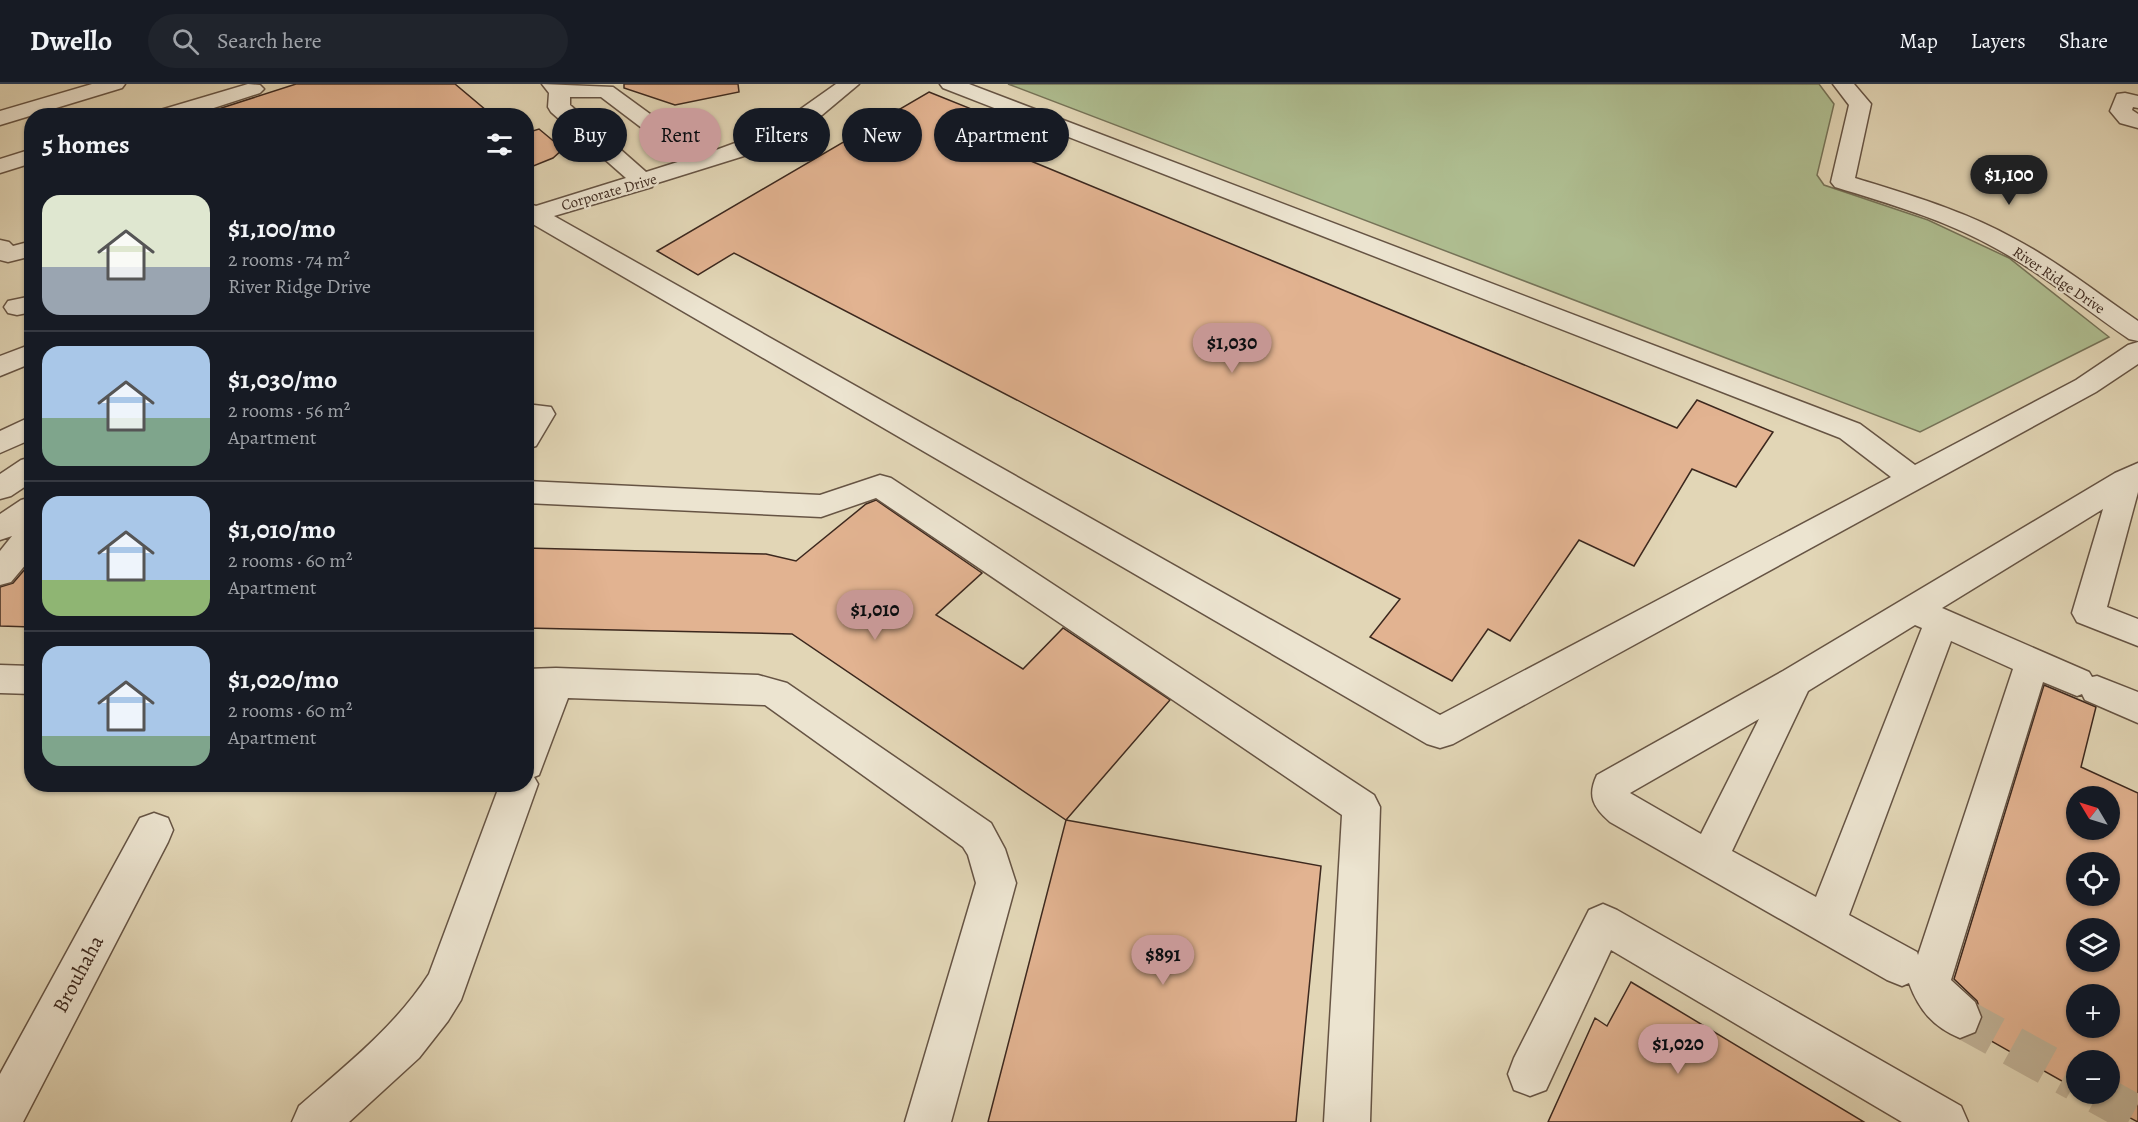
<!DOCTYPE html>
<html lang="en">
<head>
<meta charset="utf-8">
<style>
	:root { --surface:#171b24; --page:#20242c; --text:#f1f3f6; --muted:#9ea1a6; --line:#363941; --accent:#c59692 }
	body { margin:0; font-family:Alegreya,serif; background:var(--page); color:var(--text); height:100vh; display:flex; flex-direction:column; font-size:22px; white-space:nowrap }
	* { box-sizing:border-box; margin:0 }
	p { font-size:20px; color:var(--muted) }
	.icon { flex:none; width:33px; height:33px; fill:none; stroke:currentColor; stroke-width:2; stroke-linecap:round; stroke-linejoin:round }
	.map { position:relative; flex:1; overflow:hidden }
	.sheet { position:absolute; left:24px; top:24px; width:510px; height:684px; display:flex; flex-direction:column; background:var(--surface); border-radius:24px; box-shadow:0 2px 4px #0004 }
	.sheet>* { flex:none }
	.hud { position:absolute; left:552px; top:24px; width:570px; height:54px; display:flex; gap:12px }
	.needle { width:39px; rotate:308deg }
	.fabs { position:absolute; left:2066px; top:702px; display:grid; gap:12px }
	.fabs a { display:grid; place-items:center; width:54px; height:54px; border-radius:50%; background:var(--surface); box-shadow:0 2px 4px #0004; font-size:30px }
	.price { position:absolute; translate:-50% -51px; padding:0 14px; border-radius:21px; background:var(--accent); color:#111; font-size:20px; line-height:39px; filter:drop-shadow(0 2px 3px #0008) }
	.price::after { content:''; position:absolute; left:50%; top:36px; width:18px; height:14px; margin-left:-9px; background:inherit; clip-path:polygon(0 0,100% 0,50% 100%) }
	.price.active { background:#222; color:#fff }
	ul { padding:0; list-style:none }
	li { display:flex; align-items:center; gap:18px; height:150px; padding:0 18px }
	li+li { border-top:2px solid var(--line) }
	li span { display:grid; place-items:center; flex:none; width:168px; height:120px; border-radius:18px; color:#555 }
	li>.icon { margin-inline-start:auto }
	span .icon { width:72px; height:72px; fill:#fffc; stroke-width:1 }
	li b { font-size:26px }
	h2 { display:flex; justify-content:space-between; align-items:center; height:72px; padding:0 18px; font-size:26px }
	.chip { padding:0 21px; border-radius:27px; background:var(--surface); box-shadow:0 2px 4px #0004; font-size:21px; line-height:54px }
	.chip.active { background:var(--accent); color:#111 }
	header { display:flex; align-items:center; gap:36px; box-sizing:border-box; height:84px; padding:0 30px; background:var(--surface); border-bottom:2px solid var(--line) }
	header strong { font-size:28px }
	nav { display:flex; gap:33px; margin-inline-start:auto; font-size:21px }
	.search { width:420px; height:54px; background:var(--page); display:flex; align-items:center; gap:15px; box-sizing:border-box; padding:0 21px; border-radius:33px; color:var(--muted); font-size:22px }
	.map>svg:first-child { display:block }
	.green { fill:#afbe91; stroke:#767358; stroke-width:1.5 }
	.building { fill:#e2b391; stroke:#3c281e; stroke-width:1.5; fill-rule:evenodd }
	.lines { fill:none; stroke-linecap:round; stroke-linejoin:round }
	.minor-tunnel { stroke:#c1b398; stroke-width:40; stroke-dasharray:40 20; stroke-linecap:butt }
	.minor-casing { stroke:#665444; stroke-width:3 }
	.minor { fill:#ece4d0; fill-rule:evenodd }
	.labels { text-anchor:middle; dominant-baseline:central; stroke-width:4.5; stroke-linejoin:round; paint-order:stroke }
	.far-street-label { font-size:15px; fill:#3c281e; stroke:#ece4d0 }
	.near-street-label { font-size:21px; fill:#3c281e; stroke:#ece4d0 }
</style>
</head>
<body>
<header>
<strong>Dwello</strong>
<div class="search"><svg class="icon" aria-label="search" viewBox="0 0 24 24"><circle cx="10" cy="10" r="6"/><path d="M15 15l6 6"/></svg>Search here</div>
<nav><a>Map</a><a>Layers</a><a>Share</a></nav>
</header>
<div class="map">
<svg width="2138" height="1038" viewBox="0 0 2138 1038">
	<rect width="100%" height="100%" fill="#e2d6b6"/>
	<filter id="stains"><feTurbulence type="fractalNoise" baseFrequency=".00333" numOctaves="4"/><feColorMatrix values="0 0 0 0 .2 0 0 0 0 .09 0 0 0 0 .02 0 0 0 .5 -.17"/></filter>
	<radialGradient id="worn" r=".72"><stop offset=".6" stop-color="#630" stop-opacity="0"/><stop offset="1" stop-color="#630" stop-opacity=".3"/></radialGradient>
	<path class="green" d="M1008,0H1819L1834,20L1817,91L1824,101L1928,136L2009,174L2109,253L1920,348Z"/>
	<path class="building" d="M296,0H455L493,32H210L209,28Z
		M624,0H738L739,8L675,21L624,4Z
		M929,8L974,26L946,42L1677,344L1697,316L1773,348L1736,403L1692,385L1634,482L1579,456L1510,557L1488,545L1452,597L1370,553L1400,515L734,169L698,191L657,167Z
		M539,45L563,65L553,74L526,85V49Z
		M876,416L982,489L936,531L1023,585L1063,544L1170,616L1066,736L792,550L526,544V464L766,470L796,477L866,420Z
		M32,477V543L0,542V503L13,499Z
		M2044,601L2096,623L2081,683L2138,709V1038L2085,1010H2109V976H2076V1005L1977,949L1983,934L1977,917L1954,895ZM2076,712H2109V746H2076ZM2076,778H2109V812H2076ZM2076,844H2109V878H2076ZM2076,910H2109V944H2076Z
		M1066,736L1321,782L1296,1038H988Z
		M1631,898L1864,1038H1548L1595,934L1607,942Z"/>
	<g class="lines">
		<path class="minor-tunnel" d="M1960,933L2076,997
			M2098,1010L2138,1032"/>
		<g class="minor-casing">
			<path id="minor" d="M92,0H125L122,4L0,41V27Z
				M248,0L260,1L264,5L260,9L189,32H154L157,27Z
				M542,0L613,3L705,70L757,51L795,29L836,0H859L822,31L760,67L654,100L652,103L554,132L1440,631L1891,393L1840,354L943,4L940,0H969L1860,340L1915,381L2076,296L2128,261L2138,258V280L2096,308L1453,660L1440,664L1427,660L531,139L526,140V119L536,122L626,94L551,28L548,23L549,9ZM570,13H601L684,76L646,88L570,21Z
				M1833,0H1854L1871,20L1855,94C1910,111 1965,127 2015,155C2058,178 2097,209 2138,237V257L2129,255C2085,225 2043,190 1997,165C1946,136 1890,120 1835,103L1831,98L1849,21Z
				M2125,9L2138,12V24L2133,23L2132,26L2138,30V44L2120,39L2110,27L2117,10Z
				M32,65V79L0,89V75Z
				M0,156L9,158L13,162L32,157V172L8,178L0,176Z
				M32,212V228L17,231L8,229L4,223L8,217Z
				M32,260V279L0,292V272Z
				M526,320L551,323L555,330L536,362L526,365Z
				M32,332V355L0,369V347Z
				M32,373V398L11,412L0,415V390L21,376Z
				M2138,379V408L2107,523L2138,535V562L2077,538L2072,529L2103,425L1942,524L2089,588L2092,593L2097,592L2138,608V639L2085,616L2082,610L2077,612L2043,598L1951,896L1975,918L1981,933L1975,948L1960,954C1933,943 1919,926 1909,899L1902,902L1887,896L1610,738C1593,723 1587,712 1597,691L1783,587L2115,389ZM1915,541L1922,544L1816,813L1732,767L1808,607ZM1951,557L2013,585L1918,871L1917,868L1849,831ZM1759,635L1701,750L1630,709Z
				M880,391L891,394L1374,711L1380,723L1370,1038H1324L1342,731L876,414L821,433L526,419V397L820,411Z
				M32,413V473L11,498L0,501V467L12,452L0,456V430L21,416Z
				M0,581L32,582V610L0,609Z
				M556,584L758,591L787,599L991,739L1005,765L1016,799L951,1038H905L976,799L968,771L963,763L765,621L568,614L539,691L534,693L538,700L461,916L448,937L419,974L349,1038H292L299,1022C346,981 395,943 429,890L500,700H526V630L533,613H526V585Z
				M154,729L168,734L173,746L168,758L23,1038H0V990L140,734Z
				M1603,820L1617,826L1961,1022L1968,1038H1902L1611,866L1546,1006L1530,1012L1514,1006L1508,990L1514,974L1589,826Z"/>
		</g>
		<use href="#minor" class="minor"/>
	</g>
	<g class="labels">
		<g class="far-street-label">
			<text transform="translate(609 108) rotate(-16)">Corporate Drive</text>
			<text transform="translate(2059 196) rotate(34)">River Ridge Drive</text>
		</g>
		<g class="near-street-label">
			<text transform="translate(78 890) rotate(-62)">Brouhaha</text>
		</g>
	</g>
	<rect width="100%" height="100%" filter="url(#stains)"/>
	<rect width="100%" height="100%" fill="url(#worn)"/>
</svg>
<div class="fabs">
<a><svg class="needle" viewBox="-14 -14 28 28"><path d="M0-13l5 13h-10z" fill="#e53935"/><path d="M0 13l5-13h-10z" fill="#9ea1a6"/></svg></a>
<a><svg class="icon" aria-label="locate" viewBox="0 0 24 24"><circle cx="12" cy="12" r="6"/><path d="M12 2v4M12 18v4M2 12h4M18 12h4"/></svg></a>
<a><svg class="icon" aria-label="layers" viewBox="0 0 24 24"><path d="M12 4l9 5-9 5-9-5zM3 14l9 5 9-5"/></svg></a>
<a>+</a>
<a>−</a>
</div>
<b class="price active" style="left:2009px;top:122px">$1,100</b>
<b class="price" style="left:1232px;top:290px">$1,030</b>
<b class="price" style="left:875px;top:557px">$1,010</b>
<b class="price" style="left:1163px;top:902px">$891</b>
<b class="price" style="left:1678px;top:991px">$1,020</b>
<div class="hud">
<a class="chip">Buy</a>
<a class="chip active">Rent</a>
<a class="chip">Filters</a>
<a class="chip">New</a>
<a class="chip">Apartment</a>
</div>
<section class="sheet">
<h2>5 homes<svg class="icon" aria-label="filters" viewBox="0 0 24 24"><path d="M4 7h16M4 17h16"/><circle cx="9" cy="7" r="2"/><circle cx="15" cy="17" r="2"/></svg></h2>
<ul>
<li><span style="background:linear-gradient(#dfe7d0 60%,#9aa5b1 0)"><svg class="icon" aria-label="home" viewBox="0 0 24 24"><path d="M3 11l9-7 9 7M6 9v11h12V9"/></svg></span><div><b>$1,100/mo</b><p>2 rooms · 74 m²</p><p>River Ridge Drive</p></div></li>
<li><span style="background:linear-gradient(#a9c7e8 60%,#7fa58c 0)"><svg class="icon" aria-label="home" viewBox="0 0 24 24"><path d="M3 11l9-7 9 7M6 9v11h12V9"/></svg></span><div><b>$1,030/mo</b><p>2 rooms · 56 m²</p><p>Apartment</p></div></li>
<li><span style="background:linear-gradient(#a9c7e8 70%,#8fb573 0)"><svg class="icon" aria-label="home" viewBox="0 0 24 24"><path d="M3 11l9-7 9 7M6 9v11h12V9"/></svg></span><div><b>$1,010/mo</b><p>2 rooms · 60 m²</p><p>Apartment</p></div></li>
<li><span style="background:linear-gradient(#a9c7e8 75%,#7fa58c 0)"><svg class="icon" aria-label="home" viewBox="0 0 24 24"><path d="M3 11l9-7 9 7M6 9v11h12V9"/></svg></span><div><b>$1,020/mo</b><p>2 rooms · 60 m²</p><p>Apartment</p></div></li>
</ul>
</section>
</div>
</body>
</html>
